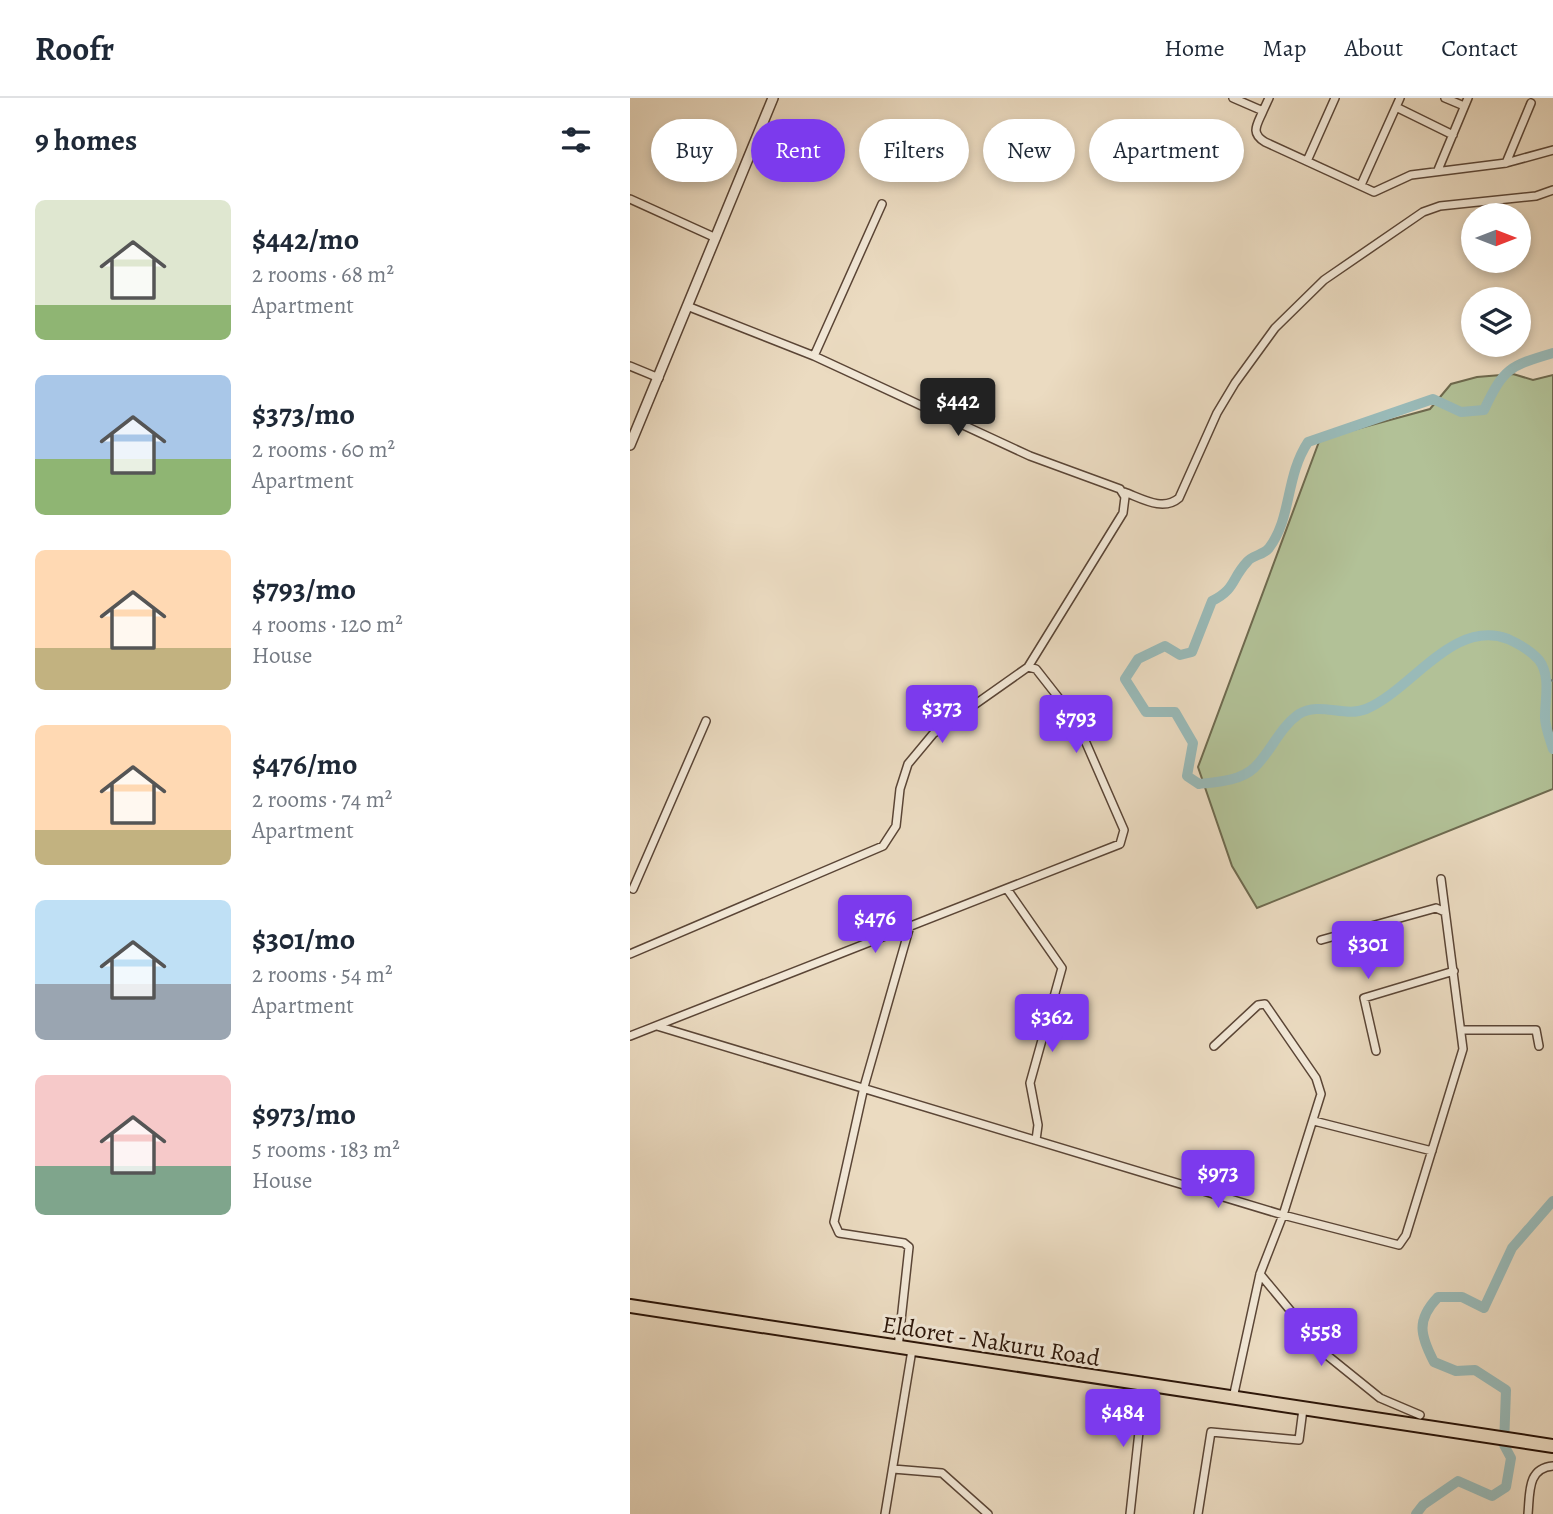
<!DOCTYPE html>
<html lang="en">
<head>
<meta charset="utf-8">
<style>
	:root { --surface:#fff; --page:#f6f6f7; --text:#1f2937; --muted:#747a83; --line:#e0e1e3; --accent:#7c3aed }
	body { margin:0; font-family:Alegreya,serif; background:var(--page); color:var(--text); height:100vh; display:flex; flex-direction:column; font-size:26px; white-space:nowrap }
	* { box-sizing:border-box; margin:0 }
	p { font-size:23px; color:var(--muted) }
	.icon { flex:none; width:38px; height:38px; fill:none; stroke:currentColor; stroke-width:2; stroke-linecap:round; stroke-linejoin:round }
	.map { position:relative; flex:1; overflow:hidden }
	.sheet { display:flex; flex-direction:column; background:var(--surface); width:630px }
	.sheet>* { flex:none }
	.hud { position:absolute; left:21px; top:21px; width:665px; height:63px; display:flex; gap:14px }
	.needle { width:46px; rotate:90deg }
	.fabs { position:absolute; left:831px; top:105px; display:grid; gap:14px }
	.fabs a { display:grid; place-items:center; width:70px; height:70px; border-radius:50%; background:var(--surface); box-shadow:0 4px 10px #0003; font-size:35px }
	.price { position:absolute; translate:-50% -60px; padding:0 16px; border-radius:7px; background:var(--accent); color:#fff; font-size:23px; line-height:46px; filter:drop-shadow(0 2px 4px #0008) }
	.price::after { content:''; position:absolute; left:50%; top:42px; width:21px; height:16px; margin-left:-10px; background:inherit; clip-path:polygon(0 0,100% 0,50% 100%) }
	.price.on { background:#222; color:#fff }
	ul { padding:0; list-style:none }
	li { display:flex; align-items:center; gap:21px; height:175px; padding:0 35px }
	li span { display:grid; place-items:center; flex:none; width:196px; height:140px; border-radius:10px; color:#555 }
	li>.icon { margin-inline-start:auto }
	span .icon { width:84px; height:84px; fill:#fffc; stroke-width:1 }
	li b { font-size:30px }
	h2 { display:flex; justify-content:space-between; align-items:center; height:84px; padding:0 35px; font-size:30px }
	.chip { padding:0 24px; border-radius:32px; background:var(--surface); box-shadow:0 4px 10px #0003; font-size:24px; line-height:63px }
	.chip.on { background:var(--accent); color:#fff }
	header { display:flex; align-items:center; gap:42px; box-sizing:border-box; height:98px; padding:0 35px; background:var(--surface); border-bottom:2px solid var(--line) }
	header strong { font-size:33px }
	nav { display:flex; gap:38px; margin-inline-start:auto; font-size:24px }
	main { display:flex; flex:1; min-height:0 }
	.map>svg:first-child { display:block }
	.green { fill:#b2c197; stroke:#6e6a4f; stroke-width:2 }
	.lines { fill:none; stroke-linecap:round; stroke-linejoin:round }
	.stream { stroke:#6c7771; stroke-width:2 }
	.river { stroke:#99bab8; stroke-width:10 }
	.minor-casing { stroke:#5a4536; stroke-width:10 }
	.tertiary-casing { stroke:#5a4536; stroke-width:12 }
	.trunk-casing { stroke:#291307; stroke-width:16 }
	.minor { stroke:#f2e8d7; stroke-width:7 }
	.tertiary { stroke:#f2e8d7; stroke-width:9 }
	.trunk { stroke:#ebdbc1; stroke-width:12 }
	.labels { text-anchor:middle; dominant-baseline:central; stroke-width:6; stroke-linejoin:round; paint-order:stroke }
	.street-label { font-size:24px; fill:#291307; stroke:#f2e8d7 }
</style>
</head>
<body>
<header>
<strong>Roofr</strong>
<nav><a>Home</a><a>Map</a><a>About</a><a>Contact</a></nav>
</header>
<main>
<section class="sheet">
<h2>9 homes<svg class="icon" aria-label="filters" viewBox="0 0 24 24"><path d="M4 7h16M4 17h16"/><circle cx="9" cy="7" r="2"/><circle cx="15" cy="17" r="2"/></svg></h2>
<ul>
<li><span style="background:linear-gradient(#dfe7d0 75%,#8fb573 0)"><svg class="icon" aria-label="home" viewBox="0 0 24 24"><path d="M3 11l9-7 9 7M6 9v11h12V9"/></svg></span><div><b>$442/mo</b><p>2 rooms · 68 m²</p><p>Apartment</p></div></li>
<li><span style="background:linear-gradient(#a9c7e8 60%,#8fb573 0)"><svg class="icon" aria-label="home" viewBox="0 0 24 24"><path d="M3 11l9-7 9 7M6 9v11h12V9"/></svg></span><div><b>$373/mo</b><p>2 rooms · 60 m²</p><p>Apartment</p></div></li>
<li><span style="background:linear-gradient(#ffd9b3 70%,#c2b280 0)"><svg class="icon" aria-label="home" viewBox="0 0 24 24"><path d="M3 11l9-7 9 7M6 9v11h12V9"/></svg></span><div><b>$793/mo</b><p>4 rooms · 120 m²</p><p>House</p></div></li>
<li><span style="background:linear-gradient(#ffd9b3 75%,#c2b280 0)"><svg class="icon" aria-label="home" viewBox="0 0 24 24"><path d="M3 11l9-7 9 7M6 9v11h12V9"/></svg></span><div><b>$476/mo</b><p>2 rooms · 74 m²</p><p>Apartment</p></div></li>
<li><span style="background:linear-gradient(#bfe0f5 60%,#9aa5b1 0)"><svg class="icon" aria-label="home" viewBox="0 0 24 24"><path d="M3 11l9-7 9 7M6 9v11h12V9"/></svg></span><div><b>$301/mo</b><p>2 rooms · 54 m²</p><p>Apartment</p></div></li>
<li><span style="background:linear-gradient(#f6c9c9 65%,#7fa58c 0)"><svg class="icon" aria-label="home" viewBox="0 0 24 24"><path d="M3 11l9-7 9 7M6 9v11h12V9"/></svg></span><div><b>$973/mo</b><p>5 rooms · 183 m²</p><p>House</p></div></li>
</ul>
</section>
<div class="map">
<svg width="923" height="1416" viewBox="0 0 923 1416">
	<rect width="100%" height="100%" fill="#ebdbc1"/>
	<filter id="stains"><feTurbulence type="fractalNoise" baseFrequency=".00286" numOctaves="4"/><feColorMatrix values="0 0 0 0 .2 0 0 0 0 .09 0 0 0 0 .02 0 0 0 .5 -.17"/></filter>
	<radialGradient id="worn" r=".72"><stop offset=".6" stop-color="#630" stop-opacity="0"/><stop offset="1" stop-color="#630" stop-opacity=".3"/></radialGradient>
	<path class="green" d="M883,276L903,282L923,277V691L627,810L602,768L568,669L690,341L800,311L821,286L847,279Z"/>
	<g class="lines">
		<path class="stream" d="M914,579L923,583"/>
		<path class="river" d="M923,255C879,268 874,270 854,312L831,314L803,301L678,344C655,379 662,420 639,450C634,457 622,457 617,464C601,481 606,491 582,503L562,554L550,557L535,548L508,561L495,581L516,614H545L563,645L557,678L569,686C587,684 610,683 624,670C641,654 649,630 669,616C690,603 714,620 736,611C782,592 823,520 878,541C889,546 901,553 909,562C921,578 915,601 915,619C915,629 920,641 923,651
			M786,1416L793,1407L828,1383L862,1398L876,1389L881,1360L874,1347L876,1292L845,1272L826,1273L804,1264C790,1237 786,1222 808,1199H832L854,1210L882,1150L923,1103"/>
		<g class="minor-casing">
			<path id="minor" d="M603,0L633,13C627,27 620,35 635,44L744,94L781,77L876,65L923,52
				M815,0L834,8
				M766,9L823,37
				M633,13L639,0
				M677,63L705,0
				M876,65L901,5
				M808,72L838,0
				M731,87L770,0
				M0,101L86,140
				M57,208L184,258L252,106
				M0,268L29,280
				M494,394C511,400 533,414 549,400L587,315L605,285L645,230L694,182L793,114L810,108L906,98L923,92
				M3,791L76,623
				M377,791L432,870L400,985L408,1027L406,1042
				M691,842L806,810L815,814
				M0,856L253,748L266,728L270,691L278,666L303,636L398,569L493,415L495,399L490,391L400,358L184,258
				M27,928L653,1117L769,1147L776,1137L833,951L811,781
				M832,932H906L909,948
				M0,938L490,746L494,732L446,622L406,571L398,569
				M584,948L628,907L635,906L686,980L691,996L653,1117L630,1176L603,1300
				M746,953L734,900L824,873
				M684,1023L802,1053
				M630,1176L698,1258L750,1300L790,1317
				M268,1250L279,1149L274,1145L209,1135L204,1124L234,989L280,828
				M263,1371L312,1375L358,1416
				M255,1416L282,1252
				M500,1416L514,1288
				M568,1416L581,1334L669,1342L673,1311
				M898,1416C900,1395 897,1370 923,1368"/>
		</g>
		<g class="tertiary-casing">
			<path id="tertiary" d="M0,347L143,0"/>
		</g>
		<g class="trunk-casing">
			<path id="trunk" d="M0,1208L923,1348"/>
		</g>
		<use href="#minor" class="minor"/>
		<use href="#tertiary" class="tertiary"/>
		<use href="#trunk" class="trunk"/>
	</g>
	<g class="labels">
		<g class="street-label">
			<text transform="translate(361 1243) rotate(9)">Eldoret - Nakuru Road</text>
		</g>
	</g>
	<rect width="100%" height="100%" filter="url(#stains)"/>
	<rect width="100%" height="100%" fill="url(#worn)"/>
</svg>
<div class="fabs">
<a><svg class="needle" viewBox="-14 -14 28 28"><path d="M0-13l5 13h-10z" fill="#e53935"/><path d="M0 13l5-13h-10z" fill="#747a83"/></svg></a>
<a><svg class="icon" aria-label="layers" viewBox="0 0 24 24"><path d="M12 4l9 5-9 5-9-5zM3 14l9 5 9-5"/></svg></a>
</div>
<b class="price on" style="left:328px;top:340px">$442</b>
<b class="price" style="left:312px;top:647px">$373</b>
<b class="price" style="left:446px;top:657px">$793</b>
<b class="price" style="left:245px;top:857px">$476</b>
<b class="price" style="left:738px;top:883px">$301</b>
<b class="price" style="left:422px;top:956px">$362</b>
<b class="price" style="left:588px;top:1112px">$973</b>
<b class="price" style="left:691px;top:1270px">$558</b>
<b class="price" style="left:493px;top:1351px">$484</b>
<div class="hud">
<a class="chip">Buy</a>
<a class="chip on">Rent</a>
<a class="chip">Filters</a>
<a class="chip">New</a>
<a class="chip">Apartment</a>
</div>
</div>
</main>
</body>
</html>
